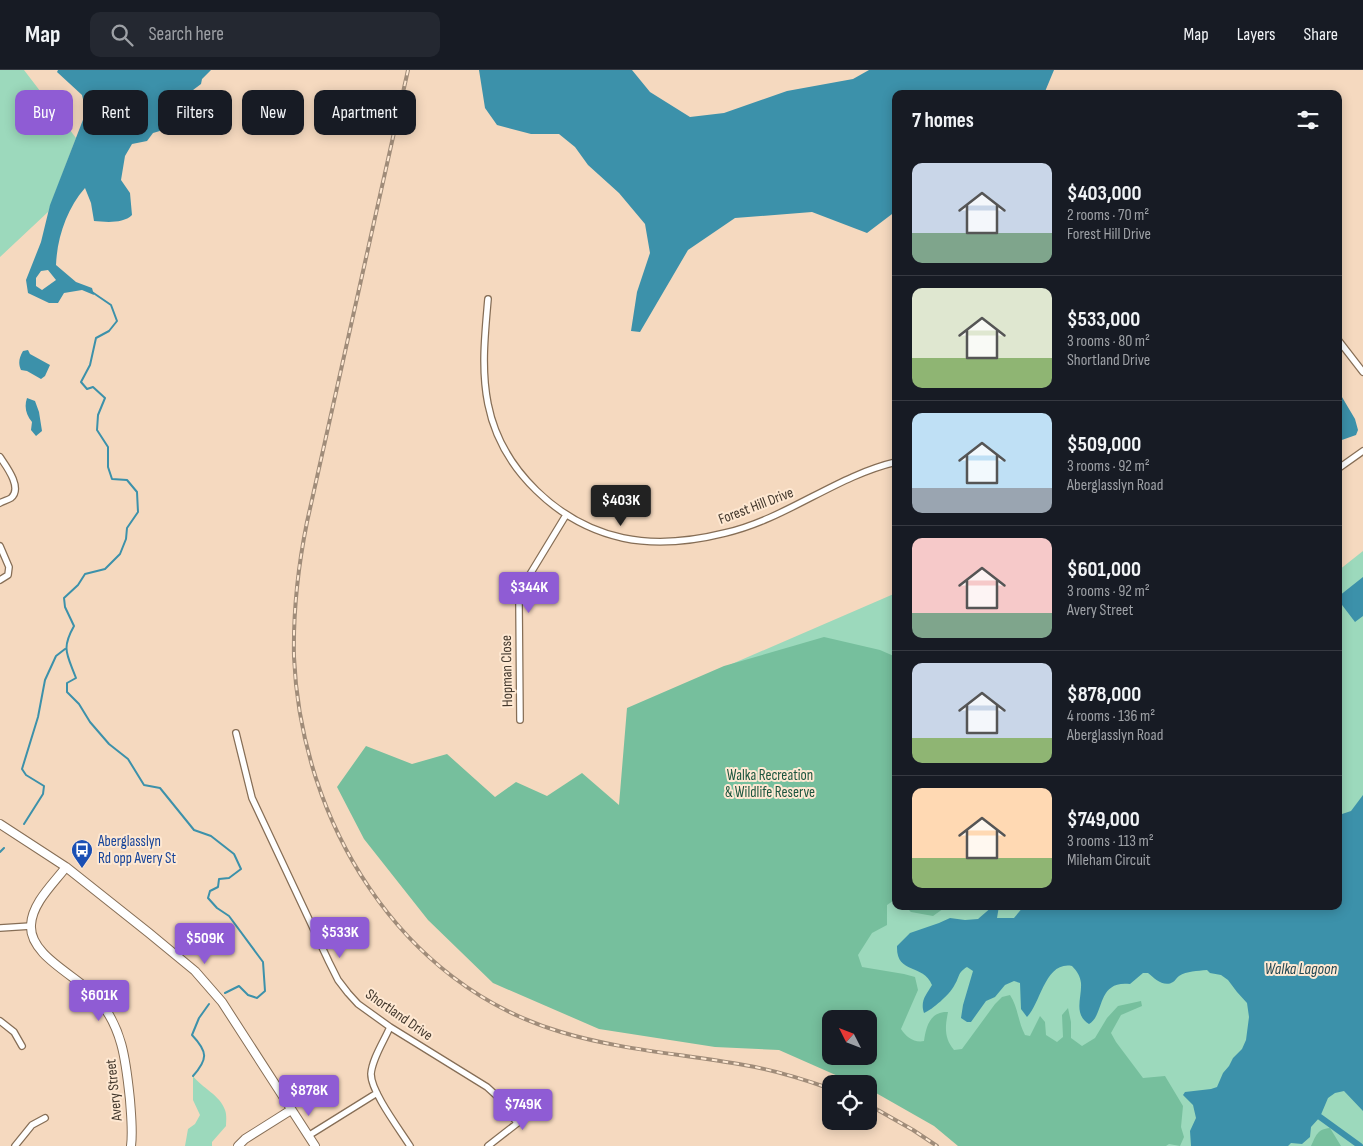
<!DOCTYPE html>
<html lang="en">
<head>
<meta charset="utf-8">
<style>
	:root { --surface:#171b24; --page:#242831; --text:#f1f3f6; --muted:#9ea1a6; --line:#363941; --accent:#8f5cd4 }
	body { margin:0; font-family:"Sofia Sans Condensed",sans-serif; background:var(--page); color:var(--text); height:100vh; display:flex; flex-direction:column; font-size:19px; white-space:nowrap }
	* { box-sizing:border-box; margin:0 }
	p { font-size:16px; color:var(--muted) }
	.icon { flex:none; width:28px; height:28px; fill:none; stroke:currentColor; stroke-width:2; stroke-linecap:round; stroke-linejoin:round }
	.map { position:relative; flex:1; overflow:hidden }
	.sheet { position:absolute; left:892px; top:20px; width:450px; height:820px; display:flex; flex-direction:column; background:var(--surface); border-radius:10px; box-shadow:0 2px 12px #0003 }
	.sheet>* { flex:none }
	.top-card { position:absolute; left:15px; top:20px; width:475px; height:45px; display:flex; gap:10px }
	.needle { width:32px; rotate:312deg }
	.fabs { position:absolute; left:822px; top:940px; display:grid; gap:10px }
	.fabs a { display:grid; place-items:center; width:55px; height:55px; border-radius:10px; background:var(--surface); box-shadow:0 2px 12px #0003; font-size:25px }
	.price { position:absolute; translate:-50% -42px; padding:0 11px; border-radius:5px; background:var(--accent); color:#fff; font-size:16px; line-height:32px; filter:drop-shadow(0 1px 2px #0008) }
	.price::after { content:''; position:absolute; left:50%; top:30px; width:15px; height:11px; margin-left:-8px; background:inherit; clip-path:polygon(0 0,100% 0,50% 100%) }
	.price.current { background:#222; color:#fff }
	ul { padding:0; list-style:none }
	li { display:flex; align-items:center; gap:15px; height:125px; padding:0 20px }
	li+li { border-top:1px solid var(--line) }
	li span { display:grid; place-items:center; flex:none; width:140px; height:100px; border-radius:10px; color:#555 }
	li>.icon { margin-inline-start:auto }
	span .icon { width:60px; height:60px; fill:#fffc; stroke-width:1 }
	li b { font-size:21px }
	h2 { display:flex; justify-content:space-between; align-items:center; height:60px; padding:0 20px; font-size:21px }
	.pill { padding:0 18px; border-radius:10px; background:var(--surface); box-shadow:0 2px 12px #0003; font-size:18px; line-height:45px }
	.pill.current { background:var(--accent); color:#fff }
	header { display:flex; align-items:center; gap:30px; box-sizing:border-box; height:70px; padding:0 25px; background:var(--surface); border-bottom:1px solid var(--line) }
	header strong { font-size:24px }
	nav { display:flex; gap:28px; margin-inline-start:auto; font-size:18px }
	.search { width:350px; height:45px; background:var(--page); display:flex; align-items:center; gap:12px; box-sizing:border-box; padding:0 18px; border-radius:10px; color:var(--muted); font-size:19px }
	.map>svg:first-child { display:block }
	.green { fill:#9cd9bc; fill-rule:evenodd }
	.forest { fill:#76bf9d; fill-rule:evenodd }
	.water { fill:#3c91aa; fill-rule:evenodd }
	.lines { fill:none; stroke-linecap:round; stroke-linejoin:round }
	.stream { stroke:#3c91aa; stroke-width:2 }
	.canal { stroke:#3c91aa; stroke-width:6 }
	.street-casing { stroke:#866e56; stroke-width:8 }
	.secondary-casing { stroke:#866e56; stroke-width:10 }
	.street { stroke:#fff; stroke-width:5.5 }
	.secondary { stroke:#fff; stroke-width:8 }
	.rail-casing { stroke:#a08c79; stroke-width:4 }
	.rail { stroke:#fee8d2; stroke-width:2; stroke-dasharray:5.5; stroke-linecap:butt }
	.labels { text-anchor:middle; dominant-baseline:central; stroke-width:4; stroke-linejoin:round; paint-order:stroke }
	.street-label { font-size:15px; fill:#43382d; stroke:#fee8d2 }
	.park-label { font-size:15px; fill:#1c553e; stroke:#fee8d2 }
	.transit-label { font-size:15px; fill:#164399; stroke:#fee8d2; text-anchor:start }
	.water-label { font-size:16px; font-style:italic; fill:#234854; stroke:#fee8d2 }
</style>
</head>
<body>
<header>
<strong>Map</strong>
<div class="search"><svg class="icon" aria-label="search" viewBox="0 0 24 24"><circle cx="10" cy="10" r="6"/><path d="M15 15l6 6"/></svg>Search here</div>
<nav><a>Map</a><a>Layers</a><a>Share</a></nav>
</header>
<div class="map">
<svg width="1363" height="1076" viewBox="0 0 1363 1076">
	<rect width="100%" height="100%" fill="#f5d9bf"/>
	<path class="green" d="M0,0H24L76,68L48,142L0,187Z
		M1363,481V1076H975L916,1028L818,988L644,632L896,523V836H1339V500ZM831,949H869V986H831Z
		M193,1006C202,1018 220,1025 225,1040C227,1045 226,1052 226,1056L212,1072V1076H185L188,1059L195,1054L200,1045L193,1030Z"/>
	<path class="forest" d="M824,567L880,580L896,587V829L887,835V855L872,863L858,885L862,897L904,904L915,907L918,920L901,959C906,967 914,973 924,971C926,957 930,941 948,942C945,957 944,968 954,980L962,979L995,934L1002,927L1010,925C1018,937 1018,952 1025,965L1030,966L1040,946L1045,952L1046,965L1057,972L1063,967L1062,945L1068,938L1071,952V968L1082,976L1095,968L1107,948L1118,936L1141,931L1142,936L1121,945L1111,963L1116,972L1143,1008L1165,1006L1183,1036L1181,1057L1184,1067L1180,1076L1169,1074L1166,1076H958L934,1056L869,1019V1014H856L779,980L715,977L599,959L493,913L428,850L364,769L337,717L366,676L412,694L447,684L495,727L516,712L547,726L582,703L619,735L627,638L724,596ZM831,949H869V986H831Z
		M905,836H947L933,846L911,842Z
		M1330,1058L1341,1076H1311C1316,1066 1317,1059 1330,1058Z"/>
	<path class="water" d="M58,0H211L202,9L201,14L189,23L180,51L181,60L177,63L170,58L153,63L147,71L132,74L125,86L121,110L130,123L132,145C123,154 105,152 94,151L91,133L85,118C67,138 57,168 56,195L76,212L92,218L94,225L82,220L64,223L58,233H49L28,223L26,210L41,172L50,135L86,42L82,25L57,2ZM48,200L56,210L42,220L36,216V208L41,201Z
		M479,0H632L650,22L690,47L724,43L787,21L853,9L869,0H1054L1044,24H896V141L867,163L812,142L735,148L688,180L640,262L631,261L637,222L650,183L645,154L619,123L588,95L575,77L559,64H531L497,55L485,38Z
		M28,280L30,284L50,295L45,306L41,309L27,301L21,300C18,293 19,288 23,281Z
		M1339,322L1355,349L1358,360L1356,365L1339,371Z
		M27,328L35,331L39,342L42,361L36,366L31,360L32,352C26,345 24,337 27,328Z
		M1363,507V546L1355,552L1339,531V526Z
		M1363,725V1041L1344,1021L1335,1023L1328,1028L1320,1047L1311,1057L1310,1067L1302,1074L1291,1073L1288,1076H1191L1190,1061L1196,1048L1193,1035L1183,1025L1185,1022L1211,1019L1217,1017L1223,1003L1229,996L1233,988L1242,979L1246,970L1249,947L1247,933L1237,922L1228,910L1221,905L1210,903L1207,900C1197,901 1187,901 1179,906C1176,908 1175,911 1173,912C1164,918 1154,908 1148,903H1143L1130,914C1096,910 1105,945 1089,954C1073,944 1082,928 1081,913C1080,906 1077,901 1072,896C1045,891 1041,933 1027,947L1021,939L1020,913L1014,911L1005,915L995,927L986,931L971,952H967L961,948L963,935L973,901L967,897C957,903 960,907 954,916C950,924 932,940 924,943C920,931 926,925 932,915C923,893 896,905 897,876L910,863L939,853L950,848L965,850L978,849L993,836H999L997,848H1014L1024,836H1339V745L1351,741Z"/>
	<g class="lines">
		<path class="stream" d="M92,222L111,235L117,251L109,261L96,268L90,295L81,312L87,319L93,317L105,328L98,345L97,360L108,377V397L112,409L127,410L137,422L138,442L127,458L126,469L120,484L105,499L85,504L78,515L64,528L65,537L74,556C61,579 67,584 76,608L67,613V622L79,634L90,652L109,674L128,689L144,715L160,718L194,760L211,766L234,784L241,799L229,808L219,809L218,817L210,821L208,828L217,838L229,846L263,892L265,921L257,928L248,925L239,916L225,923
			M24,754L43,724L44,716L26,705L22,699L38,647L45,610L56,586L65,579
			M0,782L4,778
			M193,1006C208,989 208,982 192,965L199,948L209,934"/>
		<path class="canal" d="M1320,1047L1360,1076"/>
		<g class="street-casing">
			<path id="street" d="M488,229C485,264 481,299 488,334C501,400 559,454 623,468C656,475 693,471 725,463C786,449 836,406 896,392
				M1339,271L1363,302
				M0,387C6,396 23,418 11,428C8,430 3,431 0,433
				M1339,398L1363,381
				M0,476L9,497L8,505L0,510
				M520,650L519,533L521,519L566,445
				M236,663L252,728L329,892L338,910L348,923L358,934L390,957L487,1017L498,1027L517,1053
				M0,858L31,856
				M0,951L14,962L22,976
				M390,957C384,971 372,989 371,1004C371,1022 400,1060 410,1076
				M308,1066L377,1023
				M15,1076L32,1055L45,1048
				M488,1076L547,1030"/>
		</g>
		<g class="secondary-casing">
			<path id="secondary" d="M0,754L66,797L149,863L195,901L222,932L315,1076
				M66,797C54,813 32,833 31,855C29,886 78,906 96,927C123,957 126,992 130,1030C131,1045 133,1061 131,1076
				M238,1076L245,1069L291,1040"/>
		</g>
		<use href="#street" class="street"/>
		<use href="#secondary" class="secondary"/>
		<g class="rail-casing">
			<path id="rail" d="M408,0L307,452C298,497 293,541 294,587C301,751 399,914 561,962C620,980 683,984 744,995C774,1000 803,1009 831,1019
				M869,1035L913,1060L937,1076"/>
		</g>
		<use href="#rail" class="rail"/>
	</g>
	<defs>
		<g id="bus-pin" transform="scale(1.125)"><path d="M0 17L-7.5 6A9.5 9.5 0 1 1 7.5 6Z" fill="#1a4fb4" stroke="#fee8d2"/><path d="M-5-6H5V4H4V6H2V4H-2V6H-4V4H-5ZM-3.5-4V0h7V-4ZM-3.5 1.2v1.5H-2V1.2ZM2 1.2v1.5H3.5V1.2Z" fill="#fff"/></g>
	</defs>
	<g fill-rule="evenodd">
		<use href="#bus-pin" x="82" y="780"/>
	</g>
	<g class="labels">
		<g class="street-label">
			<text transform="translate(756 436) rotate(-21)">Forest Hill Drive</text>
			<text transform="translate(507 601) rotate(-91)">Hopman Close</text>
			<text transform="translate(399 945) rotate(35)">Shortland Drive</text>
			<text transform="translate(114 1020) rotate(-96)">Avery Street</text>
		</g>
		<g class="park-label">
			<text x="770" y="705">Walka Recreation<tspan x="770" dy="17">&amp; Wildlife Reserve</tspan></text>
		</g>
		<g class="transit-label">
			<text x="98" y="771">Aberglasslyn<tspan x="98" dy="17">Rd opp Avery St</tspan></text>
		</g>
		<g class="water-label">
			<text x="1301" y="899">Walka Lagoon</text>
		</g>
	</g>
</svg>
<div class="fabs">
<a><svg class="needle" viewBox="-14 -14 28 28"><path d="M0-13l5 13h-10z" fill="#e53935"/><path d="M0 13l5-13h-10z" fill="#9ea1a6"/></svg></a>
<a><svg class="icon" aria-label="locate" viewBox="0 0 24 24"><circle cx="12" cy="12" r="6"/><path d="M12 2v4M12 18v4M2 12h4M18 12h4"/></svg></a>
</div>
<b class="price current" style="left:621px;top:457px">$403K</b>
<b class="price" style="left:529px;top:544px">$344K</b>
<b class="price" style="left:340px;top:889px">$533K</b>
<b class="price" style="left:205px;top:895px">$509K</b>
<b class="price" style="left:99px;top:952px">$601K</b>
<b class="price" style="left:309px;top:1047px">$878K</b>
<b class="price" style="left:523px;top:1061px">$749K</b>
<div class="top-card">
<a class="pill current">Buy</a>
<a class="pill">Rent</a>
<a class="pill">Filters</a>
<a class="pill">New</a>
<a class="pill">Apartment</a>
</div>
<section class="sheet">
<h2>7 homes<svg class="icon" aria-label="filters" viewBox="0 0 24 24"><path d="M4 7h16M4 17h16"/><circle cx="9" cy="7" r="2"/><circle cx="15" cy="17" r="2"/></svg></h2>
<ul>
<li><span style="background:linear-gradient(#c9d6e8 70%,#7fa58c 0)"><svg class="icon" aria-label="home" viewBox="0 0 24 24"><path d="M3 11l9-7 9 7M6 9v11h12V9"/></svg></span><div><b>$403,000</b><p>2 rooms · 70 m²</p><p>Forest Hill Drive</p></div></li>
<li><span style="background:linear-gradient(#dfe7d0 70%,#8fb573 0)"><svg class="icon" aria-label="home" viewBox="0 0 24 24"><path d="M3 11l9-7 9 7M6 9v11h12V9"/></svg></span><div><b>$533,000</b><p>3 rooms · 80 m²</p><p>Shortland Drive</p></div></li>
<li><span style="background:linear-gradient(#bfe0f5 75%,#9aa5b1 0)"><svg class="icon" aria-label="home" viewBox="0 0 24 24"><path d="M3 11l9-7 9 7M6 9v11h12V9"/></svg></span><div><b>$509,000</b><p>3 rooms · 92 m²</p><p>Aberglasslyn Road</p></div></li>
<li><span style="background:linear-gradient(#f6c9c9 75%,#7fa58c 0)"><svg class="icon" aria-label="home" viewBox="0 0 24 24"><path d="M3 11l9-7 9 7M6 9v11h12V9"/></svg></span><div><b>$601,000</b><p>3 rooms · 92 m²</p><p>Avery Street</p></div></li>
<li><span style="background:linear-gradient(#c9d6e8 75%,#8fb573 0)"><svg class="icon" aria-label="home" viewBox="0 0 24 24"><path d="M3 11l9-7 9 7M6 9v11h12V9"/></svg></span><div><b>$878,000</b><p>4 rooms · 136 m²</p><p>Aberglasslyn Road</p></div></li>
<li><span style="background:linear-gradient(#ffd9b3 70%,#8fb573 0)"><svg class="icon" aria-label="home" viewBox="0 0 24 24"><path d="M3 11l9-7 9 7M6 9v11h12V9"/></svg></span><div><b>$749,000</b><p>3 rooms · 113 m²</p><p>Mileham Circuit</p></div></li>
</ul>
</section>
</div>
</body>
</html>
